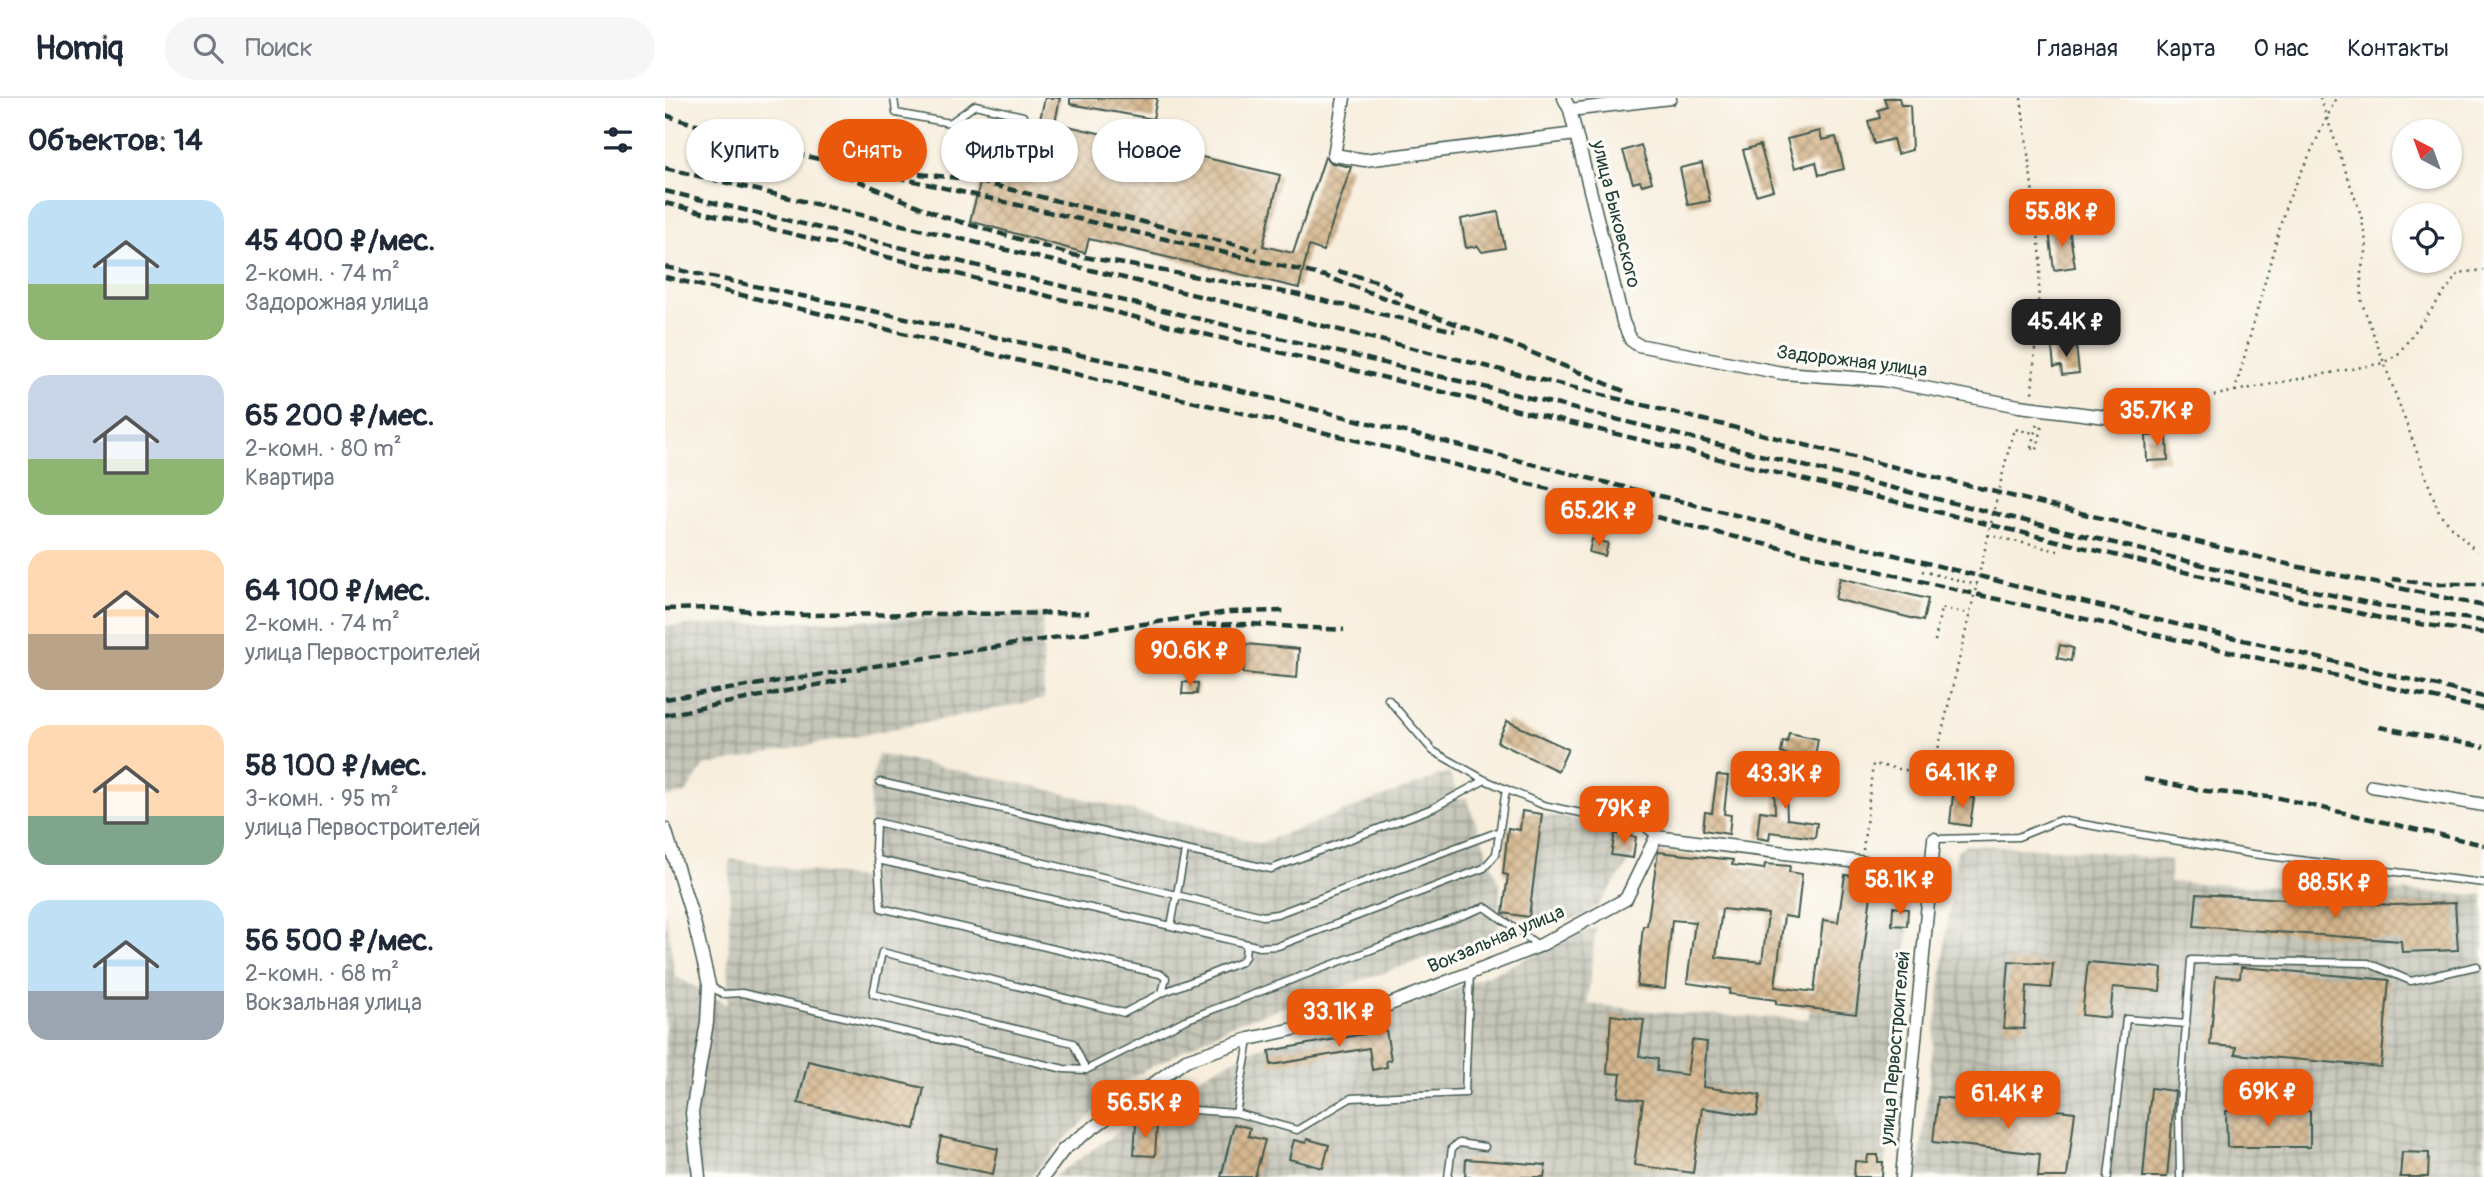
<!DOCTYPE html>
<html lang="ru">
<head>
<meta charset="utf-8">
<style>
	:root { --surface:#fff; --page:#f6f6f7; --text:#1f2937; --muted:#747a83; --line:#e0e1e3; --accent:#ea580c }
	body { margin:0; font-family:Pangolin,sans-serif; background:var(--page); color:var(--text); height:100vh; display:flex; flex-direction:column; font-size:26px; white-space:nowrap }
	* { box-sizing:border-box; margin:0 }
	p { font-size:23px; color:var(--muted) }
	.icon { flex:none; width:38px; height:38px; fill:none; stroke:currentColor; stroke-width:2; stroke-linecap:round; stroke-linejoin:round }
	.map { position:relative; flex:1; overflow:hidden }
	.details { display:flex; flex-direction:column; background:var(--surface); width:665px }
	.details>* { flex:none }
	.guide { position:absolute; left:21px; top:21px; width:665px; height:63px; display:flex; gap:14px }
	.needle { width:46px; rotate:319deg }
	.controls { position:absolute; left:1727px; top:21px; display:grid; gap:14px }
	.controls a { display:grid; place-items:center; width:70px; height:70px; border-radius:50%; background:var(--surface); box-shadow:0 2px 5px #0004; font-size:35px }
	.price { position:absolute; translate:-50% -60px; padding:0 16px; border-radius:14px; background:var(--accent); color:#fff; font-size:23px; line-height:46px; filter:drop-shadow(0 2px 4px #0008) }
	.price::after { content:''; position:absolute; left:50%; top:42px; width:21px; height:16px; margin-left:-10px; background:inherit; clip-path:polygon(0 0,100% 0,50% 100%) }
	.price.current { background:#222; color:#fff }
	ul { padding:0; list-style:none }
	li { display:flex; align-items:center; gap:21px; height:175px; padding:0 28px }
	li span { display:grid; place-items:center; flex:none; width:196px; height:140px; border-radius:21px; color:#555 }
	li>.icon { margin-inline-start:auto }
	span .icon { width:84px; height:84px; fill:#fffc; stroke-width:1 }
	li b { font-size:30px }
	h2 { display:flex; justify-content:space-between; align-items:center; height:84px; padding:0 28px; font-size:30px }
	.pill { padding:0 24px; border-radius:32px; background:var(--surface); box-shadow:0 2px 5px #0004; font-size:24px; line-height:63px }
	.pill.current { background:var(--accent); color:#fff }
	header { display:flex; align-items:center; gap:42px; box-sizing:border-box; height:98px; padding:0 35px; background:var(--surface); border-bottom:2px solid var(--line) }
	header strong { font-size:33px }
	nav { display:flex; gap:38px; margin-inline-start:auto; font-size:24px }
	.search { width:490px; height:63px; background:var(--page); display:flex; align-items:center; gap:18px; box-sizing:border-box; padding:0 24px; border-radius:38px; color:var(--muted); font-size:26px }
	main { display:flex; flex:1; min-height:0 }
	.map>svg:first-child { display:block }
	.industrial { fill:url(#industrial-grid) }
	.building { fill:url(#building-cross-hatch); fill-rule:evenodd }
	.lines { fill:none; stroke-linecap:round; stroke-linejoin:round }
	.lane-casing { stroke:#3f584d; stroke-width:9 }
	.street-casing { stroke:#3f584d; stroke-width:15 }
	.path { stroke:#3f584d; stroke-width:2.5; stroke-dasharray:2 5; stroke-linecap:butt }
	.lane { stroke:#fff; stroke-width:6 }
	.street { stroke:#fff; stroke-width:12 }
	.rail { stroke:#1f3d34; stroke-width:4.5; stroke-dasharray:10 5; stroke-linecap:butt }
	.path-bridge { stroke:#3f584d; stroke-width:2.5; stroke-dasharray:2 5; stroke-linecap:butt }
	.labels { text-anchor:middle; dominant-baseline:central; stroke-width:6; stroke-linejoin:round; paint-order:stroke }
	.street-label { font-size:19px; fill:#1f3d34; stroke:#fdfcf7 }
</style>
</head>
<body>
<header>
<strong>Homiq</strong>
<div class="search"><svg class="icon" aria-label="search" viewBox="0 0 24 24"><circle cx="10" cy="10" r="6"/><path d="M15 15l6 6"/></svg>Поиск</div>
<nav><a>Главная</a><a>Карта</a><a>О нас</a><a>Контакты</a></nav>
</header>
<main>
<section class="details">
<h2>Объектов: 14<svg class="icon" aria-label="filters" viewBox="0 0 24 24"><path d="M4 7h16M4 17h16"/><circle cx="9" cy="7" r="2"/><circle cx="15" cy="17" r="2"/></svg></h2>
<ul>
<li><span style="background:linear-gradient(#bfe0f5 60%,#8fb573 0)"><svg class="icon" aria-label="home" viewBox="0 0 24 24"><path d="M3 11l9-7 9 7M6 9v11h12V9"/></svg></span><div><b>45 400 ₽/мес.</b><p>2-комн. · 74 m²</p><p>Задорожная улица</p></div></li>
<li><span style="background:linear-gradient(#c9d6e8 60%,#8fb573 0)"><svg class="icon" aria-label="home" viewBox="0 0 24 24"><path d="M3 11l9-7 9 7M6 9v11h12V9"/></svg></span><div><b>65 200 ₽/мес.</b><p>2-комн. · 80 m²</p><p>Квартира</p></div></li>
<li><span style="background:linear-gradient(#ffd9b3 60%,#b9a48a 0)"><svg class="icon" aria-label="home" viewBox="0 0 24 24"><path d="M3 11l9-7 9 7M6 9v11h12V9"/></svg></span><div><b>64 100 ₽/мес.</b><p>2-комн. · 74 m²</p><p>улица Первостроителей</p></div></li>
<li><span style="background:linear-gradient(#ffd9b3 65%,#7fa58c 0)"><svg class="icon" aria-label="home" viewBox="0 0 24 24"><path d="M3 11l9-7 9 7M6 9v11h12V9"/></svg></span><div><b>58 100 ₽/мес.</b><p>3-комн. · 95 m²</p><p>улица Первостроителей</p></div></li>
<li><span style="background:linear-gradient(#bfe0f5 65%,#9aa5b1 0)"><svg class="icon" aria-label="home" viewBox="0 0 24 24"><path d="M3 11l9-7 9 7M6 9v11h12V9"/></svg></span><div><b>56 500 ₽/мес.</b><p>2-комн. · 68 m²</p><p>Вокзальная улица</p></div></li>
</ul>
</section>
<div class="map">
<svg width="1819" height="1079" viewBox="0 0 1819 1079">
	<defs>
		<pattern id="industrial-grid" width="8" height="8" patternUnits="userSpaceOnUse" patternTransform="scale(1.75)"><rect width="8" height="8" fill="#c5c5b8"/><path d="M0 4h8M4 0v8" fill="none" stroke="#9fa196"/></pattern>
		<pattern id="building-cross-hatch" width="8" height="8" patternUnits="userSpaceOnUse" patternTransform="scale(1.75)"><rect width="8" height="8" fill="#d6b78e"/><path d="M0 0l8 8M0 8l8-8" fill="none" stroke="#ad9675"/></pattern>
	</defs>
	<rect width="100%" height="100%" fill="#fdfcf7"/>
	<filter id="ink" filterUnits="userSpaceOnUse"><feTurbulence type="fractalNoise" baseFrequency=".0143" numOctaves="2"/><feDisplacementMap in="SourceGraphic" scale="14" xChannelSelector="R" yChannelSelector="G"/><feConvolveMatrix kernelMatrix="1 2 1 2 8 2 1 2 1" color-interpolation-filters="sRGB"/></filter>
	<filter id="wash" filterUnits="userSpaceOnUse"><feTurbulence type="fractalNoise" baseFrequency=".00686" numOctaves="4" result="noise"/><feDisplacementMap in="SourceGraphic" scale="28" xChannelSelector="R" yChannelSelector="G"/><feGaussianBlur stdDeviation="1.57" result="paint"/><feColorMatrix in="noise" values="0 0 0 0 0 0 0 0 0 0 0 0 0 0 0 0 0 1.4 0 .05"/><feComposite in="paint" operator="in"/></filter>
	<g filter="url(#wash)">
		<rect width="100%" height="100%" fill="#f7eedd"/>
		<path class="industrial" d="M377,516L379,601L39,668L20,696L0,699V528Z
			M213,656L369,688L595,745L784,674L794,701L801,699L835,788L832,836L566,927L451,988L443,1002L396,1045L365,1079H0V811L10,878L63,907L65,761L206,782L205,688Z
			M857,713L951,728L950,736L971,739L968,760L936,804L921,817L904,822L887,823L838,816L843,777L838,776L843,730L855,732Z
			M1300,747L1417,752L1505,762V784L1819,797V1079H1253L1291,753Z
			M1209,777L1250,781L1234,913L1220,1079H388L529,981L592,950L709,922L831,874L931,829L922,906L1015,916L1143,921L1145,910L1191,916Z"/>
		<g id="blocks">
			<path class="building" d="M380,0H395L390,25L615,77L598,148L628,155L660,59L667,65L686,69L658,153L644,148L634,190L424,141L420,155L305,123L321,63L317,62L323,33L370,42Z
				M405,0H492L488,21L405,6Z
				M1219,0H1234L1236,7H1245L1247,52L1232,56L1228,41L1209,46L1203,23L1215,20L1213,12L1222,9Z
				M1155,33L1157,42L1171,39L1179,71L1154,77L1151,64L1130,70L1122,41Z
				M976,47L987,84L977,87L975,83L968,85L958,53Z
				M1095,47L1108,92L1091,97L1078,52Z
				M1037,65L1045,103L1023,107L1015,70Z
				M833,114L840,150L817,154L813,148L801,150L796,121Z
				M1404,130L1410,169L1389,172L1384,133Z
				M1411,247L1414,275L1397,277L1396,268L1389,269L1387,250Z
				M1502,337L1503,362L1482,363L1481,338Z
				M927,441L943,445L940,458L924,454Z
				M1175,480L1263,501L1258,523L1170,501Z
				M581,546L634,551L632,580L578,575Z
				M1395,547L1408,550L1406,563L1392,560Z
				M518,584L533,585L532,596H517Z
				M842,623L903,651L893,673L832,644Z
				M1124,635L1153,641L1149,664L1116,655L1118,643L1122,644Z
				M1052,677L1063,678L1059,716L1066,717L1064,736L1038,732L1040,714L1047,715Z
				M1142,678L1143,694L1121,695L1122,721L1152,725L1150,740L1105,734L1104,742L1092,740L1095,713L1110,715L1109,679Z
				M1288,697L1309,700L1305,728L1285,725Z
				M857,713L877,716L864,819L838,815L843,777L838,776L843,730L855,732Z
				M950,736L971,739L968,760L946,757Z
				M993,754L1068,762L1067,767L1099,771L1100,766L1125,768L1124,774L1137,776L1132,820L1119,818L1110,889L1149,894L1158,822L1173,824L1180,777L1208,781L1191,916L1111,906V902L1064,896L1065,891L1022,885L1030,824L1007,822L1000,891L972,888L978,828H982ZM1057,811L1103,816L1097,864L1051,859Z
				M1532,796L1728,807L1790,805L1793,852L1737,854L1736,843L1529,828Z
				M1228,809L1243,811L1242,828L1227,827Z
				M1344,863L1388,866L1386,890L1362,888L1359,931L1339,930Z
				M1423,864L1497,870L1495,893L1448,889L1445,920L1417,917Z
				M1576,869L1724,882L1716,969L1570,956L1571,949L1545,947L1551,878L1575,880Z
				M946,917L979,922L974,958L993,961L992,973L1022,977L1027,942L1042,944L1038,989L1095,997L1092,1018L1037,1010L1028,1075L969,1067L978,1002L953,999L956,976L942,975Z
				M721,932L726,962L721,963L722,969L707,972L704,950L606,967L604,953Z
				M143,963L259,990L250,1031L133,1005Z
				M1486,990L1510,993L1502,1079H1478Z
				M1273,999L1410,1014L1402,1079H1373L1375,1056L1268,1044Z
				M1561,1013H1645V1049H1562Z
				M471,1025L492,1026L490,1058L469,1057Z
				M569,1026L585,1030L583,1038L600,1042L590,1079H556Z
				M276,1039L333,1051L328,1076L271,1064Z
				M642,1041L664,1047L658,1070L624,1061L629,1042L641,1045Z
				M1737,1054L1764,1055L1763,1079H1735Z
				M1203,1057H1213V1064H1218L1217,1079H1189L1190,1063L1202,1064Z
				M801,1061L881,1067L879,1079H800Z"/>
		</g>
	</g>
	<g filter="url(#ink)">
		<use href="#blocks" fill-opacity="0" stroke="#3f584d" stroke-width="2"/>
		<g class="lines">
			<g class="lane-casing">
				<path id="lane" d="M229,0L231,15L285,25L310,7L358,18
					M723,601L768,653L820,682L878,707L978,728L991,739
					M215,684L606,771L768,710L820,682
					M1269,741L1353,739L1395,722L1587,756L1819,785
					M520,753L506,828L595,849L613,848L819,770L831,756L841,691
					M213,762L210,751L211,724L598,818L612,816L835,733
					M506,828L213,762L216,810L495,876L501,880L497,895L459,915L217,854L208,896L408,945L421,972L520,922L820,809L873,847
					M45,888L58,896L77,895L399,971L421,972
					M497,895L576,864L580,859L581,846
					M584,943L571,1015L632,1032L686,1000L800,995L805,875
					M501,1010L571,1015
					M783,1079L787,1050L794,1045L820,1049
					M1443,1079L1461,921L1521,926
					M1515,1079L1514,1016L1526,862L1703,865L1746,883L1812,868"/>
			</g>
			<g class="street-casing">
				<path id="street" d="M679,0L669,57L700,62L911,36
					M899,0L905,12L958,224L966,242L973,247L1117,275L1218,282L1354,308L1449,320
					M905,12L1005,0
					M1707,688L1819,707
					M0,731L29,824L44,887L42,924L27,1015L34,1079
					M378,1079L399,1051L521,962L584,941L705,914L874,848L961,801L991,739L1266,773
					M1237,1079L1269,741"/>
			</g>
			<path class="path" d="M1356,0L1376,160L1367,296
				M1655,0L1696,117L1702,150L1696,173L1697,205L1775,417L1811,453
				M1570,293L1718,265L1733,256L1794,175L1819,172
				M1460,318L1570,293L1621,107L1671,0
				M1366,349L1372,325
				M1366,350L1372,352L1378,324
				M1339,370L1349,331L1369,335
				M1323,437L1393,453
				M1257,473L1312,487
				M1270,543L1276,510L1305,516
				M1198,752L1208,666L1267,677"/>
			<use href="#lane" class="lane"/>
			<use href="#street" class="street"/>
			<path class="rail" d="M0,17L102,49L660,178L851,248L959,293
				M0,70L630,221L1630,468L1819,508
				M165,71L279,119L408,157L630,196L790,233
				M254,76L303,81L592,152
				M0,93L882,304L1590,480L1717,508L1819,523
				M0,105L1635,502L1720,521L1819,535
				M0,169L533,282L1405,501L1819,599
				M673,173L714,184L738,198
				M0,179L733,352L1057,436L1314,497L1819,611
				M1727,481L1765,486H1819
				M0,511L48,510L137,517L424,515
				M527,527L586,526L679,532
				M0,601L464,528L564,514L623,513
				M0,617L182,581
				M1714,629L1819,649
				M1479,681L1542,693L1614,700L1819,747"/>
			<path class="path-bridge" d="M1267,677L1339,370"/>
		</g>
	</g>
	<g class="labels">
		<g class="street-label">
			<text transform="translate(951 116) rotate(76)">улица Быковского</text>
			<text transform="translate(1187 263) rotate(7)">Задорожная улица</text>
			<text transform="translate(831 841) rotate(-23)">Вокзальная улица</text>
			<text transform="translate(1230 950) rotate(-85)">улица Первостроителей</text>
		</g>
	</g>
</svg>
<div class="controls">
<a><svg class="needle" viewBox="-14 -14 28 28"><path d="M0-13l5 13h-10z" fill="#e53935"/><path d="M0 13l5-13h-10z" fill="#747a83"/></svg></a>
<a><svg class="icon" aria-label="locate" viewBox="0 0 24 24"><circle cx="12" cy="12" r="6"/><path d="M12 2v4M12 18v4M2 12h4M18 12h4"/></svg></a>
</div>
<b class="price" style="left:1397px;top:151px">55.8K ₽</b>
<b class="price current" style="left:1401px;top:261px">45.4K ₽</b>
<b class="price" style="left:1492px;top:350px">35.7K ₽</b>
<b class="price" style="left:934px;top:450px">65.2K ₽</b>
<b class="price" style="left:525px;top:590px">90.6K ₽</b>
<b class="price" style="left:1297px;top:712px">64.1K ₽</b>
<b class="price" style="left:1120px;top:713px">43.3K ₽</b>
<b class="price" style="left:959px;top:748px">79K ₽</b>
<b class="price" style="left:1235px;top:819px">58.1K ₽</b>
<b class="price" style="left:1670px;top:822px">88.5K ₽</b>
<b class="price" style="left:674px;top:951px">33.1K ₽</b>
<b class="price" style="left:1603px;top:1031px">69K ₽</b>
<b class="price" style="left:1343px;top:1033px">61.4K ₽</b>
<b class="price" style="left:480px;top:1042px">56.5K ₽</b>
<div class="guide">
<a class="pill">Купить</a>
<a class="pill current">Снять</a>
<a class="pill">Фильтры</a>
<a class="pill">Новое</a>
</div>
</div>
</main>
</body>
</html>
